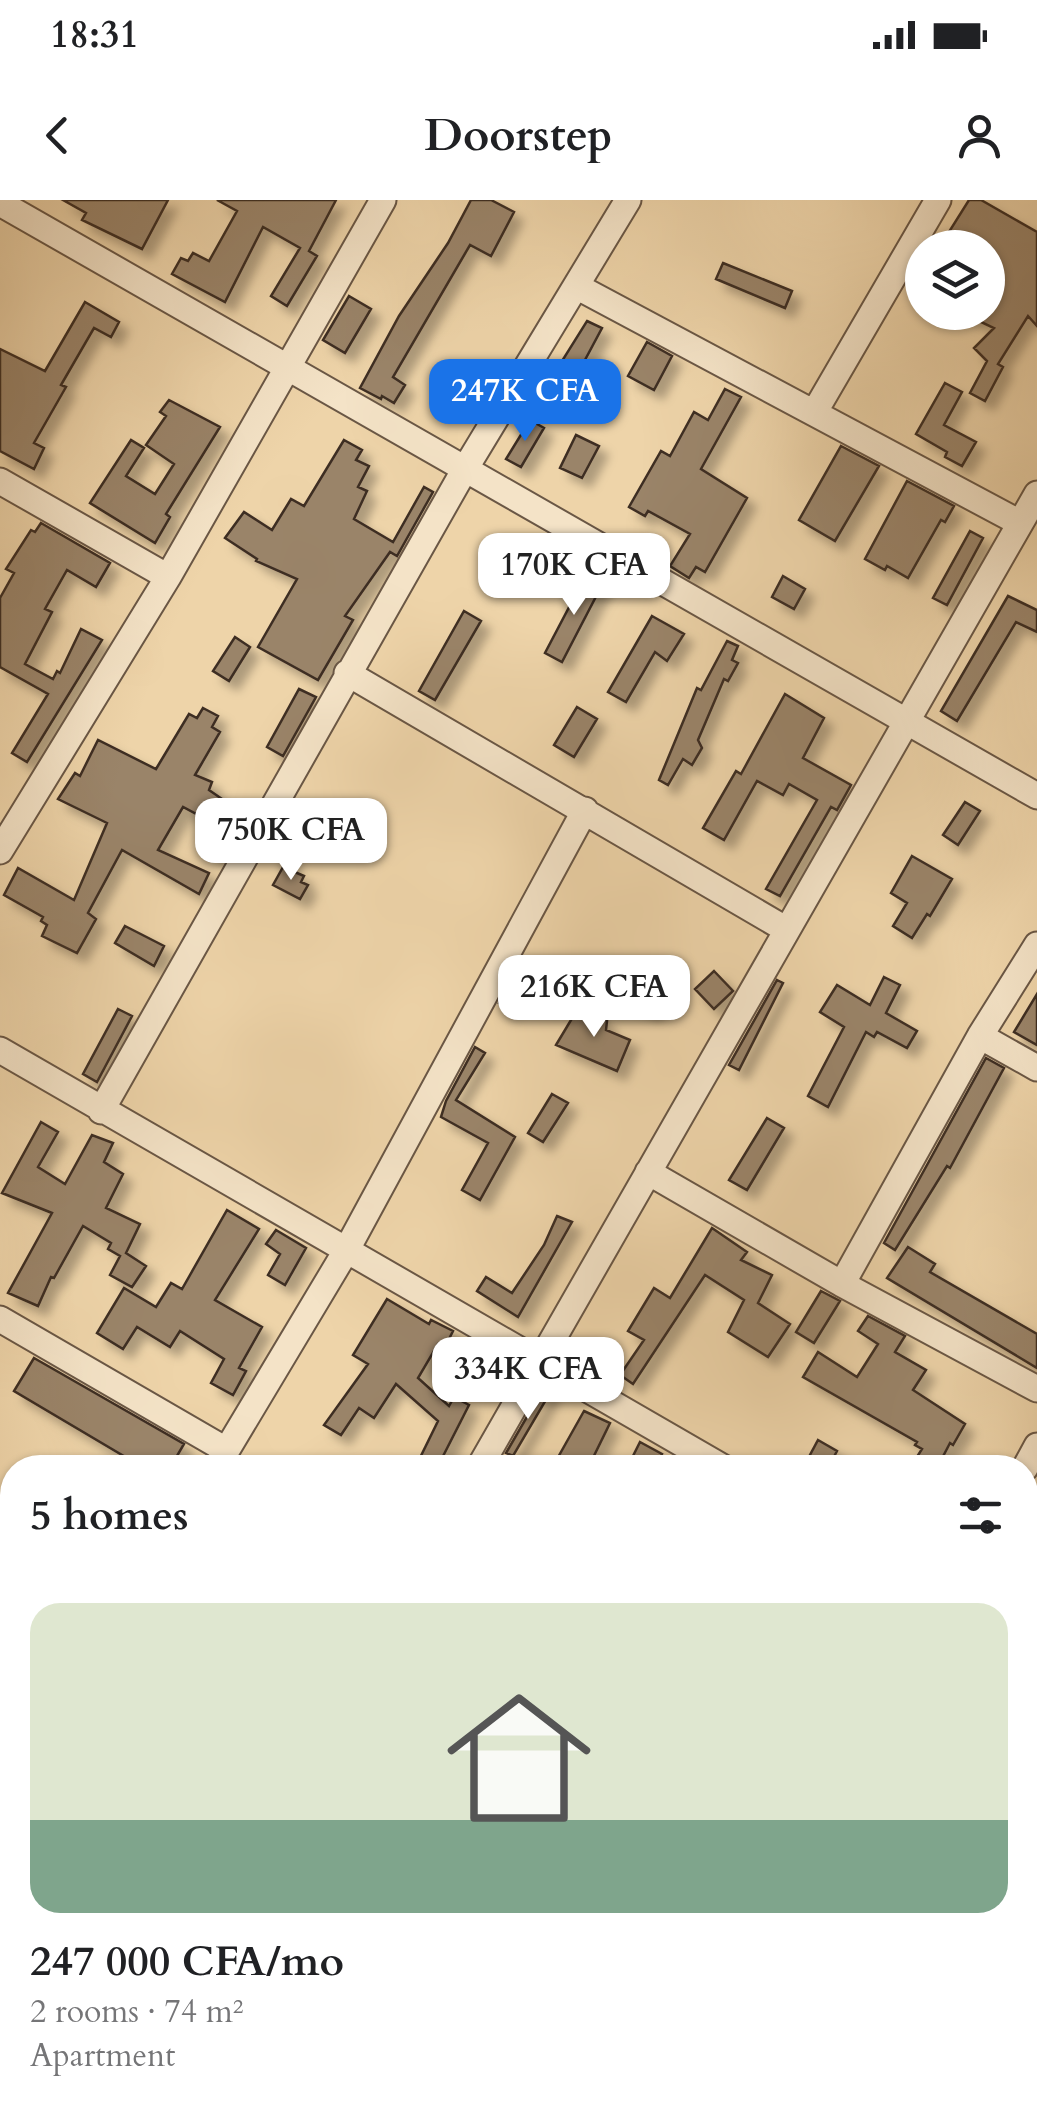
<!DOCTYPE html>
<html lang="en">
<head>
<meta charset="utf-8">
<style>
	:root { --surface:#fff; --page:#f2f2f2; --text:#202124; --muted:#757577; --line:#e0e0e0; --accent:#1a73e8 }
	body { margin:0; font-family:Cardo,serif; background:var(--page); color:var(--text); height:100vh; display:flex; flex-direction:column; font-size:38px; white-space:nowrap }
	* { box-sizing:border-box; margin:0 }
	p { font-size:32px; color:var(--muted) }
	.icon { flex:none; width:55px; height:55px; fill:none; stroke:currentColor; stroke-width:2; stroke-linecap:round; stroke-linejoin:round }
	.map { position:relative; flex:1; overflow:hidden }
	.drawer { position:absolute; left:0px; top:1255px; width:1038px; height:670px; display:flex; flex-direction:column; background:var(--surface); border-radius:40px 40px 0 0; box-shadow:0 2px 8px #0004 }
	.drawer>* { flex:none }
	.controls { position:absolute; left:905px; top:30px; display:grid; gap:20px }
	.controls a { display:grid; place-items:center; width:100px; height:100px; border-radius:50%; background:var(--surface); box-shadow:0 2px 8px #0004; font-size:50px }
	.price { position:absolute; translate:-50% -85px; padding:0 22px; border-radius:20px; background:#fff; color:#222; font-size:32px; line-height:65px; filter:drop-shadow(0 2px 5px #0008) }
	.price::after { content:''; position:absolute; left:50%; top:60px; width:30px; height:22px; margin-left:-15px; background:inherit; clip-path:polygon(0 0,100% 0,50% 100%) }
	.price.selected { background:var(--accent); color:#fff }
	ul { padding:0; list-style:none }
	li { display:grid; align-content:center; gap:20px; height:530px; padding:0 30px }
	li+li { border-top:2px solid var(--line) }
	li span { display:grid; place-items:center; height:310px; border-radius:30px; color:#555 }
	li>.icon { margin-inline-start:auto }
	span .icon { width:180px; height:180px; fill:#fffc; stroke-width:1 }
	li b { font-size:42px }
	h2 { display:flex; justify-content:space-between; align-items:center; height:120px; padding:0 30px; font-size:42px }
	.status { display:flex; justify-content:space-between; align-items:center; height:70px; padding:0 50px; background:var(--surface); direction:ltr }
	.status svg { height:28px; fill:currentColor }
	header { display:flex; justify-content:space-between; align-items:center; height:130px; padding:0 30px; background:var(--surface); font-size:45px; font-weight:600 }
	.map>svg:first-child { display:block }
	.building { fill:#9a8469; stroke:#3e2d24; stroke-width:2.5; filter:url(#shadow) }
	.lines { fill:none; stroke-linecap:round; stroke-linejoin:round }
	.minor-casing { stroke:#6a5745; stroke-width:29 }
	.minor { stroke:#f4e3c7; stroke-width:25 }
</style>
</head>
<body>
<div class="status"><b>18:31</b><svg viewBox="0 0 49 12"><path d="M0 12V9h3v3zM5 12V6h3v6zM10 12V3h3v9zM15 12V0h3v12zM26 1h20v11H26zM47 4h2v5h-2z"/></svg></div>
<header><svg class="icon" aria-label="back" viewBox="0 0 24 24"><path d="M15 5l-7 7 7 7"/></svg>Doorstep<svg class="icon" aria-label="person" viewBox="0 0 24 24"><circle cx="12" cy="8" r="4"/><path d="M4 21q1-7 8-7t8 7"/></svg></header>
<div class="map">
<svg width="1037" height="1925" viewBox="0 0 1037 1925">
	<defs>
		<filter id="shadow"><feDropShadow dx="9" dy="9" stdDeviation="5" flood-color="#0004"/></filter>
	</defs>
	<rect width="100%" height="100%" fill="#eed4a9"/>
	<filter id="stains"><feTurbulence type="fractalNoise" baseFrequency=".002" numOctaves="4"/><feColorMatrix values="0 0 0 0 .2 0 0 0 0 .09 0 0 0 0 .02 0 0 0 .5 -.17"/></filter>
	<radialGradient id="worn" r=".72"><stop offset=".6" stop-color="#630" stop-opacity="0"/><stop offset="1" stop-color="#630" stop-opacity=".3"/></radialGradient>
	<path class="building" d="M63,0H168L142,49L82,20L86,13Z
		M217,0H336L309,51L317,56L287,106L271,96L300,48L263,27L225,102L172,74L181,58L188,61L193,53L209,61L237,11Z
		M471,0H491L514,12L491,56L470,45L393,177L405,185L394,203L382,196L381,199L360,188L399,116L448,43Z
		M969,0H981L1037,32V126L1028,116L998,164L1003,167L985,201L970,193L987,161L974,148L994,128L960,112H988V48H967L947,35Z
		M723,63L792,91L785,108L716,79Z
		M349,96L371,109L345,153L323,140Z
		M85,102L119,122L111,137L94,128L61,185L66,187L34,243L44,248L34,269L0,251V149L45,171Z
		M587,121L602,128L585,160L589,162L578,181L557,169Z
		M647,142L672,156L654,190L628,176Z
		M945,183L962,192L944,225L976,242L962,266L945,257L947,252L916,234Z
		M725,189L741,197L701,269L747,298L705,372L696,367L689,378L670,366L690,334L648,311L645,316L629,307L661,251L670,256L694,212L708,220Z
		M169,200L220,227L166,314L170,317L155,343L90,303L131,240L144,248L126,276L155,294L174,264L146,245L166,216L160,212Z
		M530,220L544,228L521,267L506,259Z
		M576,235L599,246L582,278L560,268Z
		M344,240L362,250L356,260L369,266L358,287L367,291L354,319L393,342L424,287L433,292L397,356L390,352L345,416L353,420L318,480L258,447L297,379L256,361L257,359L225,338L244,312L272,330L291,299L304,306Z
		M841,246L879,266L835,341L799,320Z
		M907,281L954,306L945,322L941,320L908,378L887,366L885,370L865,359Z
		M41,323L110,363L96,387L67,370L45,409L52,412L25,464L53,479L57,471L60,473L81,429L102,440L27,562L12,553L48,494L0,467V398L14,373L6,369L31,330L35,332Z
		M970,331L983,338L947,405L933,398Z
		M586,375L603,383L562,462L545,453Z
		M783,376L805,389L794,409L772,397Z
		M1008,396L1037,410V432L1016,422L957,521L941,511Z
		M464,411L481,421L435,500L419,491Z
		M652,416L684,434L667,461L655,452L626,502L608,492Z
		M235,437L250,447L229,481L213,471Z
		M727,441L738,446L732,460L738,463L728,481L724,479L698,540L702,548L692,565L683,559L668,585L659,580L697,488L701,490Z
		M299,489L316,497L283,556L267,547Z
		M785,494L824,518L803,558L851,585L837,610L831,607L780,696L766,689L817,600L789,584L783,595L757,581L724,640L703,628L736,571L741,574Z
		M577,507L597,519L574,557L554,545Z
		M203,508L218,516L212,527L220,532L195,575L212,582L209,590L241,612L232,625L238,629L222,657L208,649L214,639L206,634L213,623L183,607L158,650L209,673L199,694L122,650L88,713L96,719L77,753L42,736L47,725L41,721L43,717L4,695L18,668L74,700L107,623L58,599L75,573L80,576L98,540L156,569L189,514L197,518Z
		M965,602L980,611L958,645L943,635Z
		M912,656L952,679L930,716L927,714L912,738L893,726L907,703L891,693Z
		M283,667L304,676L301,682L308,685L300,699L273,685Z
		M125,726L164,746L154,766L115,743Z
		M629,759L668,778L651,812L612,793Z
		M521,763L533,771L507,808L499,803Z
		M714,771L733,791L714,809L695,789Z
		M884,777L900,785L886,813L917,831L907,848L877,832L874,837L866,832L828,907L808,896L844,827L820,812L837,785L870,805Z
		M777,780L783,783L739,870L729,865Z
		M1037,794V845L1014,832Z
		M580,805L607,821L606,830L630,840L617,871L556,845Z
		M118,809L132,816L97,882L83,874Z
		M475,847L485,853L456,900L515,937L480,1000L462,990L488,943L441,917L446,901Z
		M986,858L1004,868L950,968L947,966L895,1050L884,1043Z
		M552,894L568,903L543,942L528,933Z
		M767,918L784,928L747,990L729,980Z
		M41,922L58,932L38,967L65,984L92,935L113,943L104,962L123,974L106,1008L140,1024L126,1053L146,1066L132,1087L110,1075L120,1056L108,1049L111,1043L83,1026L54,1078L51,1077L38,1106L8,1093L52,1013L2,993Z
		M227,1010L259,1029L215,1100L262,1127L239,1168L246,1171L233,1195L211,1183L224,1159L180,1131L170,1147L137,1127L123,1149L97,1133L124,1088L156,1107L171,1083L182,1089Z
		M557,1016L572,1022L518,1117L477,1091L486,1077L512,1093L544,1045Z
		M712,1028L747,1052L741,1060L772,1075L758,1103L790,1124L768,1157L728,1132L744,1100L705,1075L633,1184L620,1175L644,1140L628,1131L654,1088L670,1098Z
		M276,1030L306,1048L285,1085L268,1075L280,1054L266,1044Z
		M908,1047L935,1064L930,1072L1037,1134V1168L887,1078Z
		M821,1091L840,1101L814,1143L796,1132Z
		M387,1099L429,1124L431,1120L453,1131L445,1147L438,1144L418,1178L449,1206L454,1197L469,1205L437,1268H415L438,1221L396,1184L374,1218L359,1208L341,1235L324,1225L368,1164L353,1155Z
		M868,1116L905,1136L895,1152L926,1170L913,1190L965,1224L953,1245L950,1243L937,1268H910L922,1249L915,1245L917,1242L803,1177L818,1152L857,1177L878,1144L858,1131Z
		M34,1158L184,1244L170,1268H144L14,1191Z
		M543,1189L550,1193L513,1256L506,1253Z
		M584,1211L610,1223L588,1268H552Z
		M818,1240L837,1251L828,1268H803Z
		M640,1242L662,1254L655,1268H627Z"/>
	<g class="lines">
		<g class="minor-casing">
			<path id="minor" d="M0,3L1037,596
				M576,86L1020,323
				M814,213L938,0
				M0,281L168,377
				M347,473L787,730
				M0,651L168,377L383,0
				M980,836L1037,868
				M0,850L724,1268
				M101,911L465,269L628,0
				M648,972L842,1084L1037,1189
				M842,1084L980,836L1037,745
				M0,1119L226,1250
				M216,1268L346,1051L585,610
				M479,1268L1037,294
				M1025,1268L1037,1246
				M0,1429L12,1436
				M1025,1438L1037,1444
				M0,1672L12,1679
				M1025,1752L1037,1732
				M415,1912L437,1925
				M852,1912L876,1925
				M102,1925L109,1912
				M353,1925L360,1912
				M925,1925L932,1912"/>
		</g>
		<use href="#minor" class="minor"/>
	</g>
	<rect width="100%" height="100%" filter="url(#stains)"/>
	<rect width="100%" height="100%" fill="url(#worn)"/>
</svg>
<div class="controls">
<a><svg class="icon" aria-label="layers" viewBox="0 0 24 24"><path d="M12 4l9 5-9 5-9-5zM3 14l9 5 9-5"/></svg></a>
</div>
<b class="price selected" style="left:525px;top:244px">247K CFA</b>
<b class="price" style="left:574px;top:418px">170K CFA</b>
<b class="price" style="left:291px;top:683px">750K CFA</b>
<b class="price" style="left:594px;top:840px">216K CFA</b>
<b class="price" style="left:528px;top:1222px">334K CFA</b>
<section class="drawer">
<h2>5 homes<svg class="icon" aria-label="filters" viewBox="0 0 24 24"><path d="M4 7h16M4 17h16"/><circle cx="9" cy="7" r="2"/><circle cx="15" cy="17" r="2"/></svg></h2>
<ul>
<li><span style="background:linear-gradient(#dfe7d0 70%,#7fa58c 0)"><svg class="icon" aria-label="home" viewBox="0 0 24 24"><path d="M3 11l9-7 9 7M6 9v11h12V9"/></svg></span><div><b>247 000 CFA/mo</b><p>2 rooms · 74 m²</p><p>Apartment</p></div></li>
</ul>
</section>
</div>
</body>
</html>
